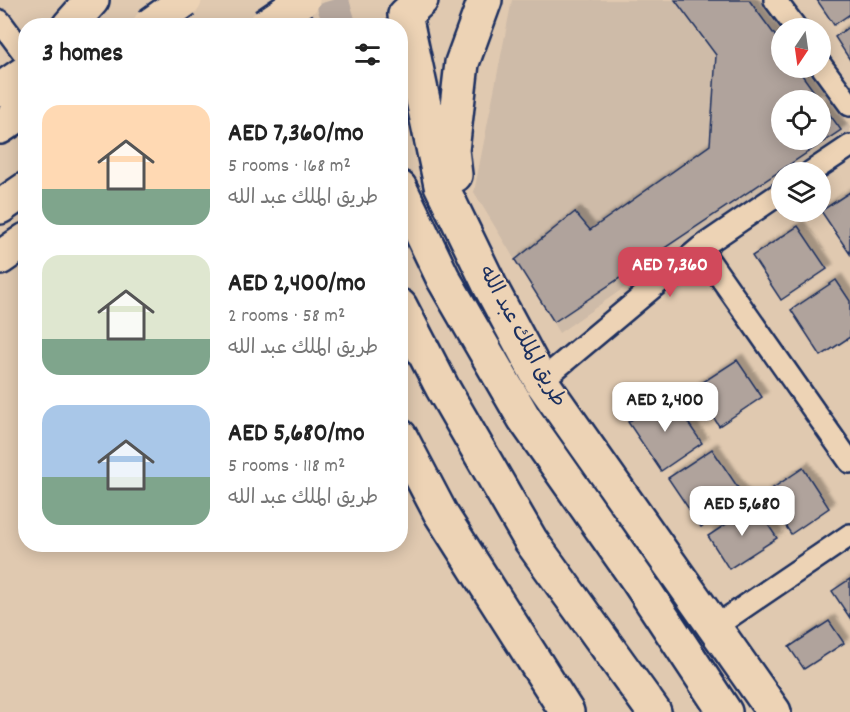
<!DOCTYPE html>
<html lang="en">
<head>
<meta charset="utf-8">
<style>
	:root { --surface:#fff; --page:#f6f6f6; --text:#222; --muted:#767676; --accent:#d1495b }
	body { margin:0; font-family:Dekko,"Playpen Sans Arabic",sans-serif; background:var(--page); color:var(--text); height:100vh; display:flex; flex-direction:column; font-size:22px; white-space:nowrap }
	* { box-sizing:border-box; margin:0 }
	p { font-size:20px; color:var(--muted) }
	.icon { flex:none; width:33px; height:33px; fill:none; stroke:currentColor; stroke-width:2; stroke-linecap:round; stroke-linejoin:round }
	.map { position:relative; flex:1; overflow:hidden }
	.sheet { position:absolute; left:18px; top:18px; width:390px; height:534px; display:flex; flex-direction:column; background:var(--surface); border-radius:24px; box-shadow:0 3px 15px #0003 }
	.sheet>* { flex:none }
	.needle { width:39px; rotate:193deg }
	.controls { position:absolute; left:771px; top:18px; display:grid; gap:12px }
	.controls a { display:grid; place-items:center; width:60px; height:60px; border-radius:50%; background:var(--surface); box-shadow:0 3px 15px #0003; font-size:30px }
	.price { position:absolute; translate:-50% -51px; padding:0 14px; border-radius:12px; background:#fff; color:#222; font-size:20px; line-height:39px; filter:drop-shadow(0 2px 3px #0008) }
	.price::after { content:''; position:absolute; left:50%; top:36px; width:18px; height:14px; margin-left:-9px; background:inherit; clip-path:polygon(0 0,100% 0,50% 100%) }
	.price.current { background:var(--accent); color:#fff }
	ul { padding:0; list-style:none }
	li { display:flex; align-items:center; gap:18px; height:150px; padding:0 24px }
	li span { display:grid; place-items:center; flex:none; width:168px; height:120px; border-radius:18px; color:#555 }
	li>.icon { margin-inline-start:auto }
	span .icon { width:72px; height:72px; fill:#fffc; stroke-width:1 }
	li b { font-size:26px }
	h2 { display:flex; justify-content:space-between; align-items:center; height:72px; padding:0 24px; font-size:26px }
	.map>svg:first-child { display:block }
	.built { fill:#cebba8; fill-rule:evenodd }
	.building { fill:#b0a39c; stroke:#1b2f5e; stroke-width:1.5; filter:url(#shadow) }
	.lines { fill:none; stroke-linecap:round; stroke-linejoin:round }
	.motorway-tunnel { stroke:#b9aaa0; stroke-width:33; stroke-dasharray:33 16; stroke-linecap:butt }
	.minor-casing { stroke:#1b2f5e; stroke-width:26 }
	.primary-casing { stroke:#1b2f5e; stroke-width:38 }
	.trunk-casing { stroke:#1b2f5e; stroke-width:38 }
	.motorway-casing { stroke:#1b2f5e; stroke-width:38 }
	.minor { stroke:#edd3b5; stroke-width:21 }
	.primary { stroke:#edd3b5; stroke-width:33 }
	.trunk { stroke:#edd3b5; stroke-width:33 }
	.motorway { stroke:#edd3b5; stroke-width:33 }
	.trunk-bridge-casing { stroke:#1b2f5e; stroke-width:38; stroke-linecap:butt }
	.trunk-bridge { stroke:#edd3b5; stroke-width:33 }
	.labels { text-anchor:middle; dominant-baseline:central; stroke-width:4.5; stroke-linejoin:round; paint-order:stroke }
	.street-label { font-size:21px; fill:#1b2f5e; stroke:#edd3b5 }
</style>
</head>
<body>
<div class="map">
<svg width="850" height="712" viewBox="0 0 850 712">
	<defs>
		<filter id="shadow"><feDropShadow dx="5.5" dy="-5.5" stdDeviation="1.5" flood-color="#0004"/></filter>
	</defs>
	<rect width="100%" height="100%" fill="#e0c9b0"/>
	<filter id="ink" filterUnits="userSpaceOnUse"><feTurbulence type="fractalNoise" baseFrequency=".0167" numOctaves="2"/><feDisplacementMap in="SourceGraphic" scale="12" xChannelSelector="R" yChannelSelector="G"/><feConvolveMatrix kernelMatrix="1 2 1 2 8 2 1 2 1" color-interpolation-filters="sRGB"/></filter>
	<g filter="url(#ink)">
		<path class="built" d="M512,0H761L781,29L782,68H808L850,127V132L791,172H782L781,179L559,333L474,192ZM782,100H820V140H782Z"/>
		<path class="building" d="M675,0H749L782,45V68H797L820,100H782V140H820V101L841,130L554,322L515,260L575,212L590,230L710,145L716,55Z
			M817,0H850V14L834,25Z
			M850,26V60L835,37Z
			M850,192V254L821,211Z
			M798,226L827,269L781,300L752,256Z
			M836,280L850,301V337L821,356L791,310Z
			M737,360L762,397L719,426L694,388Z
			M669,395L702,443L661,471L628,422Z
			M712,449L745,498L701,527L668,478Z
			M803,468L829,508L791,534L764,494Z
			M755,505L777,538L729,569L708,536Z
			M850,579V618L832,591Z
			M829,621L844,643L804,669L789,647Z"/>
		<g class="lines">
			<path class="motorway-tunnel" d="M332,0L340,26"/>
			<g class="minor-casing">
				<path id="minor" d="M775,0L796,28
					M0,21L26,56
					M820,64L850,105
					M811,172L850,146
					M700,248L850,462
					M541,381L700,248L782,192
					M716,626L850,535"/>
			</g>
			<g class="primary-casing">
				<path id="primary" d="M421,0L405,15L441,185L491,288L541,381L774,712
					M69,26L92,0
					M0,90L26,72
					M455,175L452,150L462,63L485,0
					M0,258L26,240
					M400,436L441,514L567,712"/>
			</g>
			<g class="trunk-casing">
				<path id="trunk" d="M0,127L26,110
					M0,207L26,189"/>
			</g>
			<g class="motorway-casing">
				<path id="motorway" d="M400,188L443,278L524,418L637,579L725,712
					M400,306L442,387L531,541L654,712"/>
			</g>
			<use href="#minor" class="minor"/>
			<use href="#primary" class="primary"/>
			<use href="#trunk" class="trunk"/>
			<use href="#motorway" class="motorway"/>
			<g class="trunk-bridge-casing">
				<path id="trunk-bridge" d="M149,26L185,0
					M265,26L303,0"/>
			</g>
			<use href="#trunk-bridge" class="trunk-bridge"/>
		</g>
	</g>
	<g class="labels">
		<g class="street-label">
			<text transform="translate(521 337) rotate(61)">طريق الملك عبد الله</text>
		</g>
	</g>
</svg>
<div class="controls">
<a><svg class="needle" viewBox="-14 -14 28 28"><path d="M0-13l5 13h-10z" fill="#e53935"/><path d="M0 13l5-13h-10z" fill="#767676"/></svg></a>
<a><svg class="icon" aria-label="locate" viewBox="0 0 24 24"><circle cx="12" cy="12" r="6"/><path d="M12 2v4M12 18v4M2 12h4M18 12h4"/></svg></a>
<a><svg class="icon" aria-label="layers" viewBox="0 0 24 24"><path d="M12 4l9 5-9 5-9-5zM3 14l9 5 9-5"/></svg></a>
</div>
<b class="price current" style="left:670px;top:298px">AED 7,360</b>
<b class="price" style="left:665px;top:433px">AED 2,400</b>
<b class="price" style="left:742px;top:537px">AED 5,680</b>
<section class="sheet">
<h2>3 homes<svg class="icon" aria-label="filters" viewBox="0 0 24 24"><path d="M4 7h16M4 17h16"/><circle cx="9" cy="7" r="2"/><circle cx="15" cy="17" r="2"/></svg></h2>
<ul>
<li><span style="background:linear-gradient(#ffd9b3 70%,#7fa58c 0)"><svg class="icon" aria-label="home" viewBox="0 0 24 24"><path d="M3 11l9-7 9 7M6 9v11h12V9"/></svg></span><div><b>AED 7,360/mo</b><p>5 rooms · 168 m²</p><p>طريق الملك عبد الله</p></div></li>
<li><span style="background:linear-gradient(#dfe7d0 70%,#7fa58c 0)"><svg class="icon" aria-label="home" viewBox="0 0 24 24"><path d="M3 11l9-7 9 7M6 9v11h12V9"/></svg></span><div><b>AED 2,400/mo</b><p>2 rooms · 58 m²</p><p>طريق الملك عبد الله</p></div></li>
<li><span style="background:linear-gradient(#a9c7e8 60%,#7fa58c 0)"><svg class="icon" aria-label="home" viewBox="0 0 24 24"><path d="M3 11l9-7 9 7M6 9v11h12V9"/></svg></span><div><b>AED 5,680/mo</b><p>5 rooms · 118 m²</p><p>طريق الملك عبد الله</p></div></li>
</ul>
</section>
</div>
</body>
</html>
